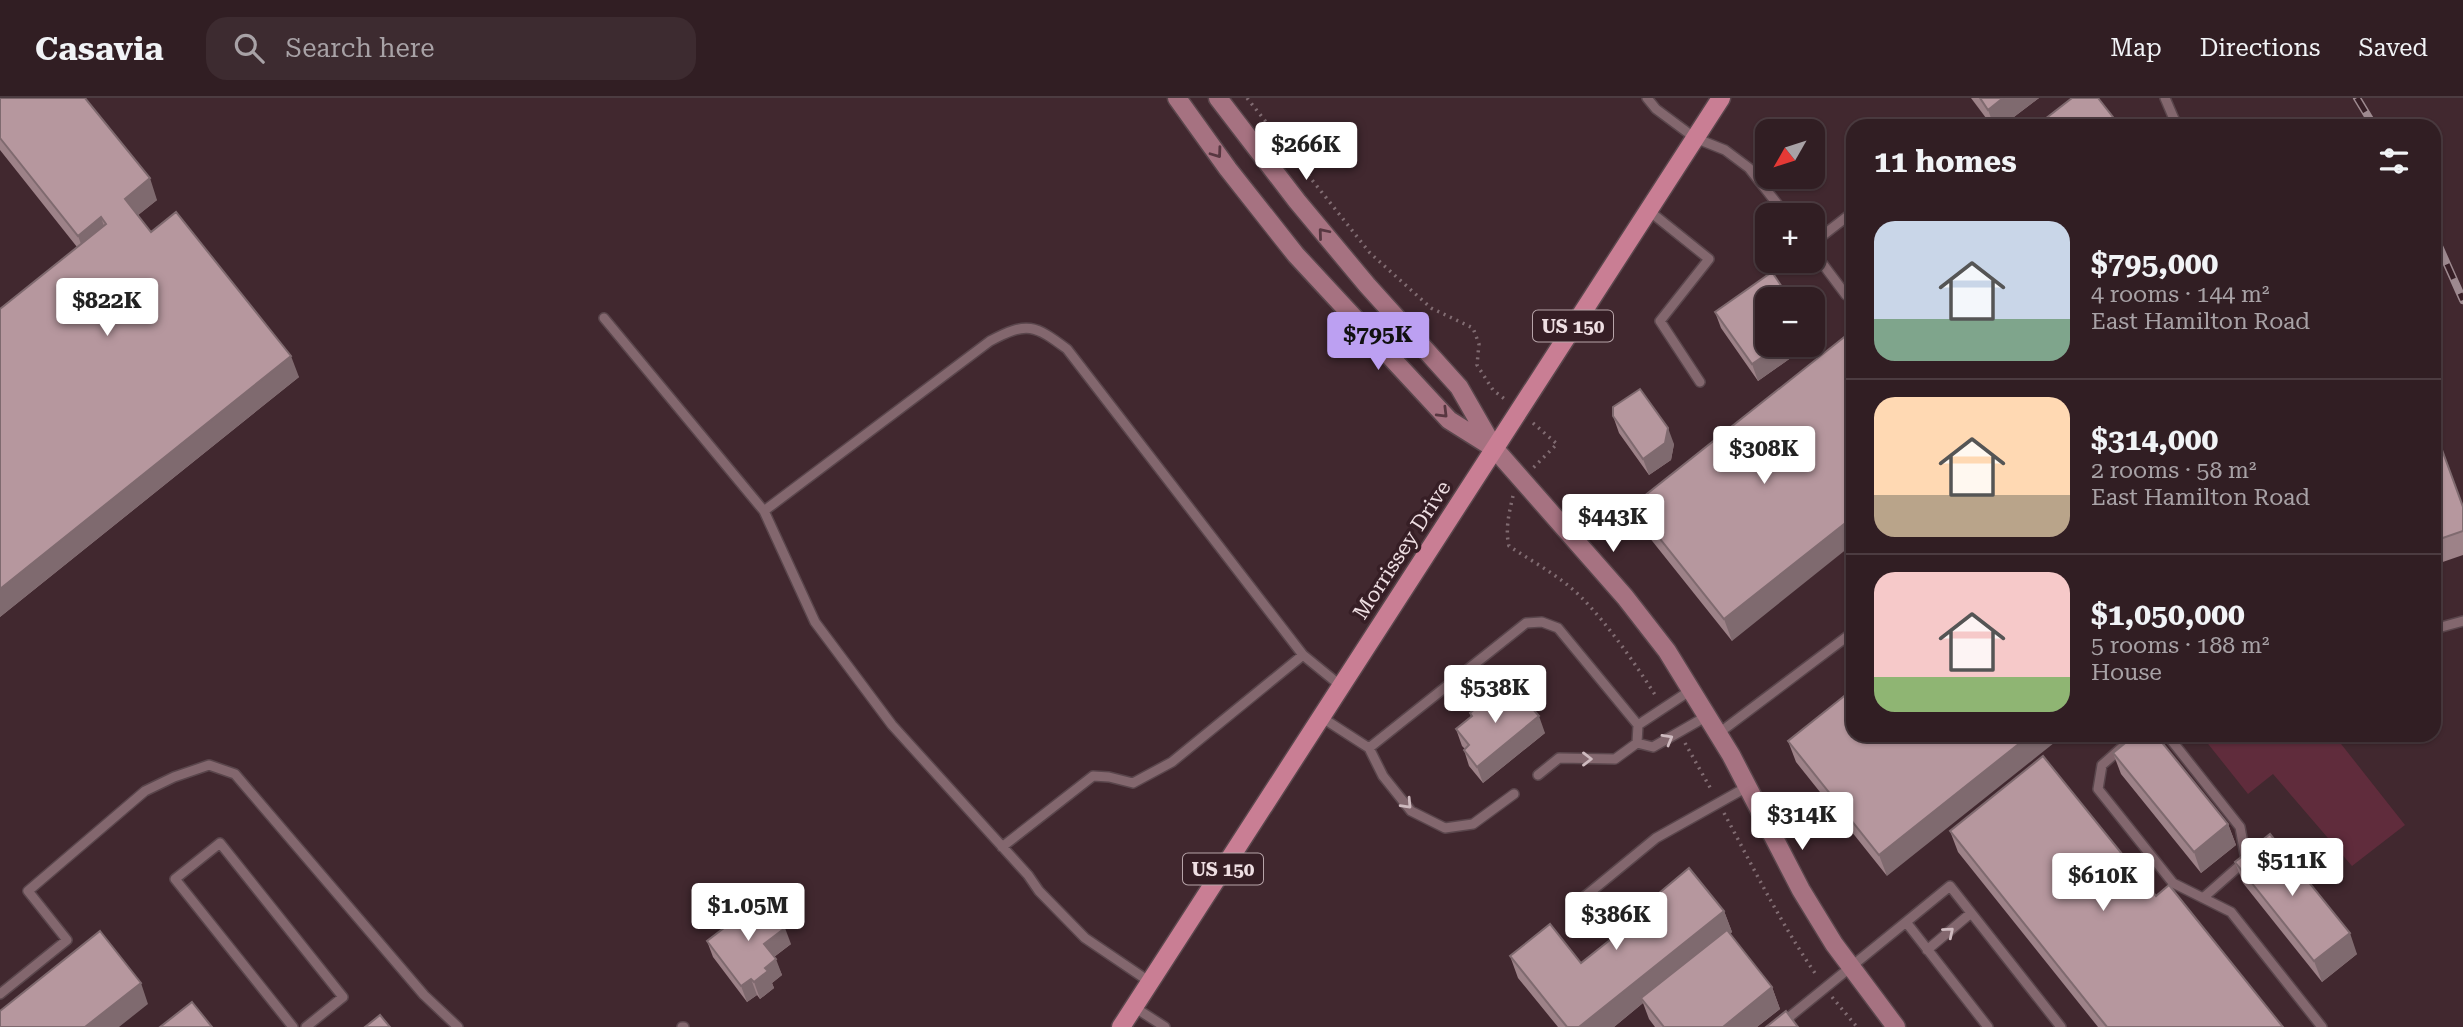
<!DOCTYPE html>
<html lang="en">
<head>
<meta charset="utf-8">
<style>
	:root { --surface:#311e23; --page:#3d2b30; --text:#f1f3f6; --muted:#a8a2a6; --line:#4c3c41; --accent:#bca0f2 }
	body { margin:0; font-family:"Roboto Serif",serif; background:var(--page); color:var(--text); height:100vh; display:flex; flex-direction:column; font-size:26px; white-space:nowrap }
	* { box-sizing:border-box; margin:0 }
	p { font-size:23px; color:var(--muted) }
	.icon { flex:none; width:38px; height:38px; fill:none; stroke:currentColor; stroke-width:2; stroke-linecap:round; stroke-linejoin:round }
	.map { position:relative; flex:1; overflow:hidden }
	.drawer { position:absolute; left:1846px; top:21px; width:595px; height:623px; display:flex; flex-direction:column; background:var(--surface); border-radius:21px; box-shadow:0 2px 5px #0004,0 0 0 2px var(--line) }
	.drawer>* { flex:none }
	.needle { width:46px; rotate:231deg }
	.buttons { position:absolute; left:1755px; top:21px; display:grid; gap:14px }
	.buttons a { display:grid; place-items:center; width:70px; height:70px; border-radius:14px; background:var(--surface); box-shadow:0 2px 5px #0004,0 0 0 2px var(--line); font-size:35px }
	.price { position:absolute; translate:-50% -60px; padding:0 16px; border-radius:7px; background:#fff; color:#222; font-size:23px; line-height:46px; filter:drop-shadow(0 2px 4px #0008) }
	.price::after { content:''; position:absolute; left:50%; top:42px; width:21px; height:16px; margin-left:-10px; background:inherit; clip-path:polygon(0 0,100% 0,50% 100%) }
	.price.active { background:var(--accent); color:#111 }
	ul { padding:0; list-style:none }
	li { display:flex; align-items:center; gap:21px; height:175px; padding:0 28px }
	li+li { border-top:2px solid var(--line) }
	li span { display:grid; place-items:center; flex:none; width:196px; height:140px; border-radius:21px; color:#555 }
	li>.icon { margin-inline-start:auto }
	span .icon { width:84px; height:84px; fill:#fffc; stroke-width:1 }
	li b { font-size:30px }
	h2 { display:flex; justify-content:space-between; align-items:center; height:84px; padding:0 28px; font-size:30px }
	header { display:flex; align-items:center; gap:42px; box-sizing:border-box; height:98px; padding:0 35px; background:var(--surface); border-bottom:2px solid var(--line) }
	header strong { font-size:33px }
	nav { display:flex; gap:38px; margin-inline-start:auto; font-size:24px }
	.search { width:490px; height:63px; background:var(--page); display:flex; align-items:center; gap:18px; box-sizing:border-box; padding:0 24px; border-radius:21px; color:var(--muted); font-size:26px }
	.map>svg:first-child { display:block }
	.green { fill:#602c3c }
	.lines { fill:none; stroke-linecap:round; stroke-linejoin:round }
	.lane-casing { stroke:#5a464c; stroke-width:12 }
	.secondary-casing { stroke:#5a464c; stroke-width:21 }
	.primary-casing { stroke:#5a464c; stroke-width:21 }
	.path { stroke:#816c72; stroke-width:3.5; stroke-dasharray:2 5; stroke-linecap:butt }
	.lane { stroke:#83676e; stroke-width:9 }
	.secondary { stroke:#a67281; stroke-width:18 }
	.primary { stroke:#c97e94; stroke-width:18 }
	.rail-casing { stroke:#9d898f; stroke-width:8 }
	.rail { stroke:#361e25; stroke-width:5; stroke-dasharray:16; stroke-linecap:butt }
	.wall { fill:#9d8288 }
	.shaded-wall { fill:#7f6a6f }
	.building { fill:#b6979e; stroke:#7f6a6f; stroke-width:2 }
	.oneway { stroke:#583741 }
	.oneway2 { stroke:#cebabf }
	.labels { text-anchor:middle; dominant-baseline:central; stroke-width:7; stroke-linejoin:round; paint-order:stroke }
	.shield { fill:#361e25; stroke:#b7a4a9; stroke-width:2 }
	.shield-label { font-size:19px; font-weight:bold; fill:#eedee2 }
	.street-label { font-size:21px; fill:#eedee2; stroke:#361e25 }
</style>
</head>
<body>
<header>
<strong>Casavia</strong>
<div class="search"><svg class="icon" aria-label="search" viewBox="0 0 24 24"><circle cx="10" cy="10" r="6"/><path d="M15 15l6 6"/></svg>Search here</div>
<nav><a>Map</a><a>Directions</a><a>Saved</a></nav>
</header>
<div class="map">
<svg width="2463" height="929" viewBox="0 0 2463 929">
	<rect width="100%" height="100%" fill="#41282f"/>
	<path class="green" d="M2201,637H2334L2405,727L2352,768L2273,676L2248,696Z"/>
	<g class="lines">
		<g class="lane-casing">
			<path id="lane" d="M1647,0L1656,11L1695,40L1725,52L1749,70L1786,117
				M2165,0L2177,28
				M1648,112L1709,161L1660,223L1700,284
				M1813,145L1853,114
				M1813,153L1846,197L1853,191
				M604,220L764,413L815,524L892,627L1028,777L1039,793L1085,840L1150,884
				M764,413L990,243C1027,223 1035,227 1067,251L1303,557L1341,588
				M2434,531L2463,523
				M1691,592L1638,627L1637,645L1653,649L1707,618
				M1321,619L1369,650L1526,525L1542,524L1558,530L1638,627
				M1719,635L1853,534
				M2136,637L2102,667L2098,691L2173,785L2231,814L2322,929
				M2156,637L2168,638L2240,729L2246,762L2203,800
				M1369,650L1383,678L1411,713L1445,730L1473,726L1514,696
				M1538,677L1559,660L1615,661L1637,645
				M1002,749L1093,678L1109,679L1133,685L1172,664L1303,557
				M1583,800L1656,740L1747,689
				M1906,824L1950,788L2061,929
				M1927,852L1971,815
				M0,896L67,842L28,793L145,693L174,679L209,667L235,676L424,897L458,929
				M1134,909L1165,929
				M293,929L175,781L220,745L343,899L306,929
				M682,929H684
				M1777,929L1906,824L1988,929"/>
		</g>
		<g class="secondary-casing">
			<path id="secondary" d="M1177,0L1228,71L1296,157L1449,322L1492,349
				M1218,0L1297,103L1367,187L1459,289L1494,350L1625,499L1667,553L1731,657L1801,792L1834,846L1896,929"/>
		</g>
		<g class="primary-casing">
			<path id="primary" d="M1121,929L1721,0"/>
		</g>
		<path class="path" d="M1247,0L1370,155L1431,210L1473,230L1479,246L1477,267L1493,292L1506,302
			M1533,325L1557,346L1533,370
			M1513,398C1509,415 1505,432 1509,448C1533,464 1560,478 1581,499C1607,525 1637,568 1657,600
			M1685,645L1712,693
			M1724,715C1754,771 1781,826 1817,878
			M1832,899L1857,929"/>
		<use href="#lane" class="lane"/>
		<use href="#secondary" class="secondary"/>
		<use href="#primary" class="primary"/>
		<g class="rail-casing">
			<path id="rail" d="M2357,0L2374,28
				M2434,137L2463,202"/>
		</g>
		<use href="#rail" class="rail"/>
	</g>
	<path class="wall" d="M0,0L157,102L138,117L151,134L299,279L0,519V211L77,149L0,52Z
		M1971,0H2039L2002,28H1992Z
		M1715,214L1768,247H1809L1758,283L1721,230Z
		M1853,232L1732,543L1641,429L1633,407Z
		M1613,318L1674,346L1671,362L1649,377L1619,335Z
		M2434,330L2463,409V457L2434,467Z
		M1853,591L1887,778L1796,664L1788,643Z
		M1490,603L1545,635L1483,685L1469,668L1464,652L1465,651L1462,648L1456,631L1471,619L1470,615Z
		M2113,655L2228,726L2236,747L2201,775L2121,676Z
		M1950,733L2156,798L2283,929H2098L1958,754Z
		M2235,764L2357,856L2322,884L2243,785Z
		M1646,806L1724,813L1732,834L1730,836L1772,889L1780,911L1757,929H1655L1649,921L1643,905L1614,929H1558L1518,880L1510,858L1581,865L1648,811Z
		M707,843L791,846L774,859L782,877L772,885L774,890L760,901L757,897L747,904L713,859Z"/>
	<path class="shaded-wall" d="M2003,0H2039L2002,28H1994L1988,12Z
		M150,80L157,102L132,122L125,101Z
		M101,119L108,141L86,159L78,138Z
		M1780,247H1809L1758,283L1752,266Z
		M291,258L299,279L0,519V491Z
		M1668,330L1674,346L1671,362L1649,377L1643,361Z
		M1853,419V446L1732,543L1724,521Z
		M1539,618L1545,635L1483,685L1477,669Z
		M2030,637H2064L1887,778L1879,757Z
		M2228,726L2236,747L2201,775L2194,754Z
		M1724,813L1732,834L1644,904L1641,900L1643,905L1614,929H1579Z
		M785,830L791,846L770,862L764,846Z
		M2350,835L2357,856L2322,884L2314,863Z
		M776,861L782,877L772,885L774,890L760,901L754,884L765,870Z
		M751,881L757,897L747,904L741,888Z
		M141,885L148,906L119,929H85Z
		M1772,889L1780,911L1757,929H1723Z"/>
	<path class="building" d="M0,0H85L150,80L125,101L151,134L176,114L291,258L0,491V211L106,126L101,119L78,138L0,40Z
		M1980,0H2003L1988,12Z
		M2072,0H2098L2120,28H2036Z
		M1772,174L1790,201H1768V247H1780L1752,266L1715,214Z
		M1853,232V419L1724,521L1633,407Z
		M1640,291L1668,330L1665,345L1643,361L1613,318V309Z
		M2434,330L2463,409V433L2434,443Z
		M1507,590L1519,605L1524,601L1539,618L1477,669L1464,652L1469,647L1456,631L1472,618L1470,615L1488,600L1490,603Z
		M1853,591V637H2030L1879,757L1788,643Z
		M2135,637H2156L2228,726L2194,754L2113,655Z
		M2043,658L2156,798L2169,787L2283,929H2107L1950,733Z
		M2270,736L2350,835L2314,863L2235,764Z
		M1689,770L1724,813L1579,929H1567L1510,858L1550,826L1581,865L1650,810L1646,806Z
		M763,800L785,830L764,846L776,861L765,870L768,873L754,884L751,881L741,888L707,843Z
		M1727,832L1772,889L1723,929H1664L1641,900Z
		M100,833L141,885L85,929H0V913Z
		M192,904L212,929H160Z
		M1786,913L1798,929H1766Z
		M380,917L390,929H365Z"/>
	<defs><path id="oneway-chevron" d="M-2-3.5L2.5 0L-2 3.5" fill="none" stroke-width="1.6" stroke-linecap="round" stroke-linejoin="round" transform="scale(1.75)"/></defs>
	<g class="oneway">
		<use href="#oneway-chevron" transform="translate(1217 55) rotate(54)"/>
		<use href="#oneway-chevron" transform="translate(1323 135) rotate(-130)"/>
		<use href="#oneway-chevron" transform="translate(1443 315) rotate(45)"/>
	</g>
	<g class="oneway2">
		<use href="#oneway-chevron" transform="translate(1668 641) rotate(-30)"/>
		<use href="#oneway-chevron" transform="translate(1587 661)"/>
		<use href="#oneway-chevron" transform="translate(1407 706) rotate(47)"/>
		<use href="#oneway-chevron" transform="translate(1949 834) rotate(-40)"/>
	</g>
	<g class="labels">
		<g class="shield">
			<rect x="1533" y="212.5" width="80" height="31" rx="5"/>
			<rect x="1183" y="755.5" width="80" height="31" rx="5"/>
		</g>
		<g class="shield-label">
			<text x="1573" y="228">US 150</text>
			<text x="1223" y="771">US 150</text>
		</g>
		<g class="street-label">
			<text transform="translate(1402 452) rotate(-57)">Morrissey Drive</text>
		</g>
	</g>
</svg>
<div class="buttons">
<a><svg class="needle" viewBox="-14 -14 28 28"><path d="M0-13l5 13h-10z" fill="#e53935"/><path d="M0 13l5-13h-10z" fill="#a8a2a6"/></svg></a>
<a>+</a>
<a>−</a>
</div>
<b class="price" style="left:1306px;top:84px">$266K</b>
<b class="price" style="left:107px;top:240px">$822K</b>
<b class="price active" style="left:1378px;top:274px">$795K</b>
<b class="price" style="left:1764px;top:388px">$308K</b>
<b class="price" style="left:1613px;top:456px">$443K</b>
<b class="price" style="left:1495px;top:627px">$538K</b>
<b class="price" style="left:1802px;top:754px">$314K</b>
<b class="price" style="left:2292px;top:800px">$511K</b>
<b class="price" style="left:2103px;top:815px">$610K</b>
<b class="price" style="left:748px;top:845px">$1.05M</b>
<b class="price" style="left:1616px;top:854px">$386K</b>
<section class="drawer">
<h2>11 homes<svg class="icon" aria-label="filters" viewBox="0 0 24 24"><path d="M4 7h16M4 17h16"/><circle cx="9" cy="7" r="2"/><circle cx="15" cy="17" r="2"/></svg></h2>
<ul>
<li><span style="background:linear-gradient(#c9d6e8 70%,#7fa58c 0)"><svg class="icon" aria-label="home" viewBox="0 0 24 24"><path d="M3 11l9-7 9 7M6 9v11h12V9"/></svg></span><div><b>$795,000</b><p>4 rooms · 144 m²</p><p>East Hamilton Road</p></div></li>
<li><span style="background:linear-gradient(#ffd9b3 70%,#b9a48a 0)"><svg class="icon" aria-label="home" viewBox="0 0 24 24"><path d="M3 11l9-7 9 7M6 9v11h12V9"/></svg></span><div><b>$314,000</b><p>2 rooms · 58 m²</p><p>East Hamilton Road</p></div></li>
<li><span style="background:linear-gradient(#f6c9c9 75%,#8fb573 0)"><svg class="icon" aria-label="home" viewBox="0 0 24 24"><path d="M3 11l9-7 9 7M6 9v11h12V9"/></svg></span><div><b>$1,050,000</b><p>5 rooms · 188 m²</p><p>House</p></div></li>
</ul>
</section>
</div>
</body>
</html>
